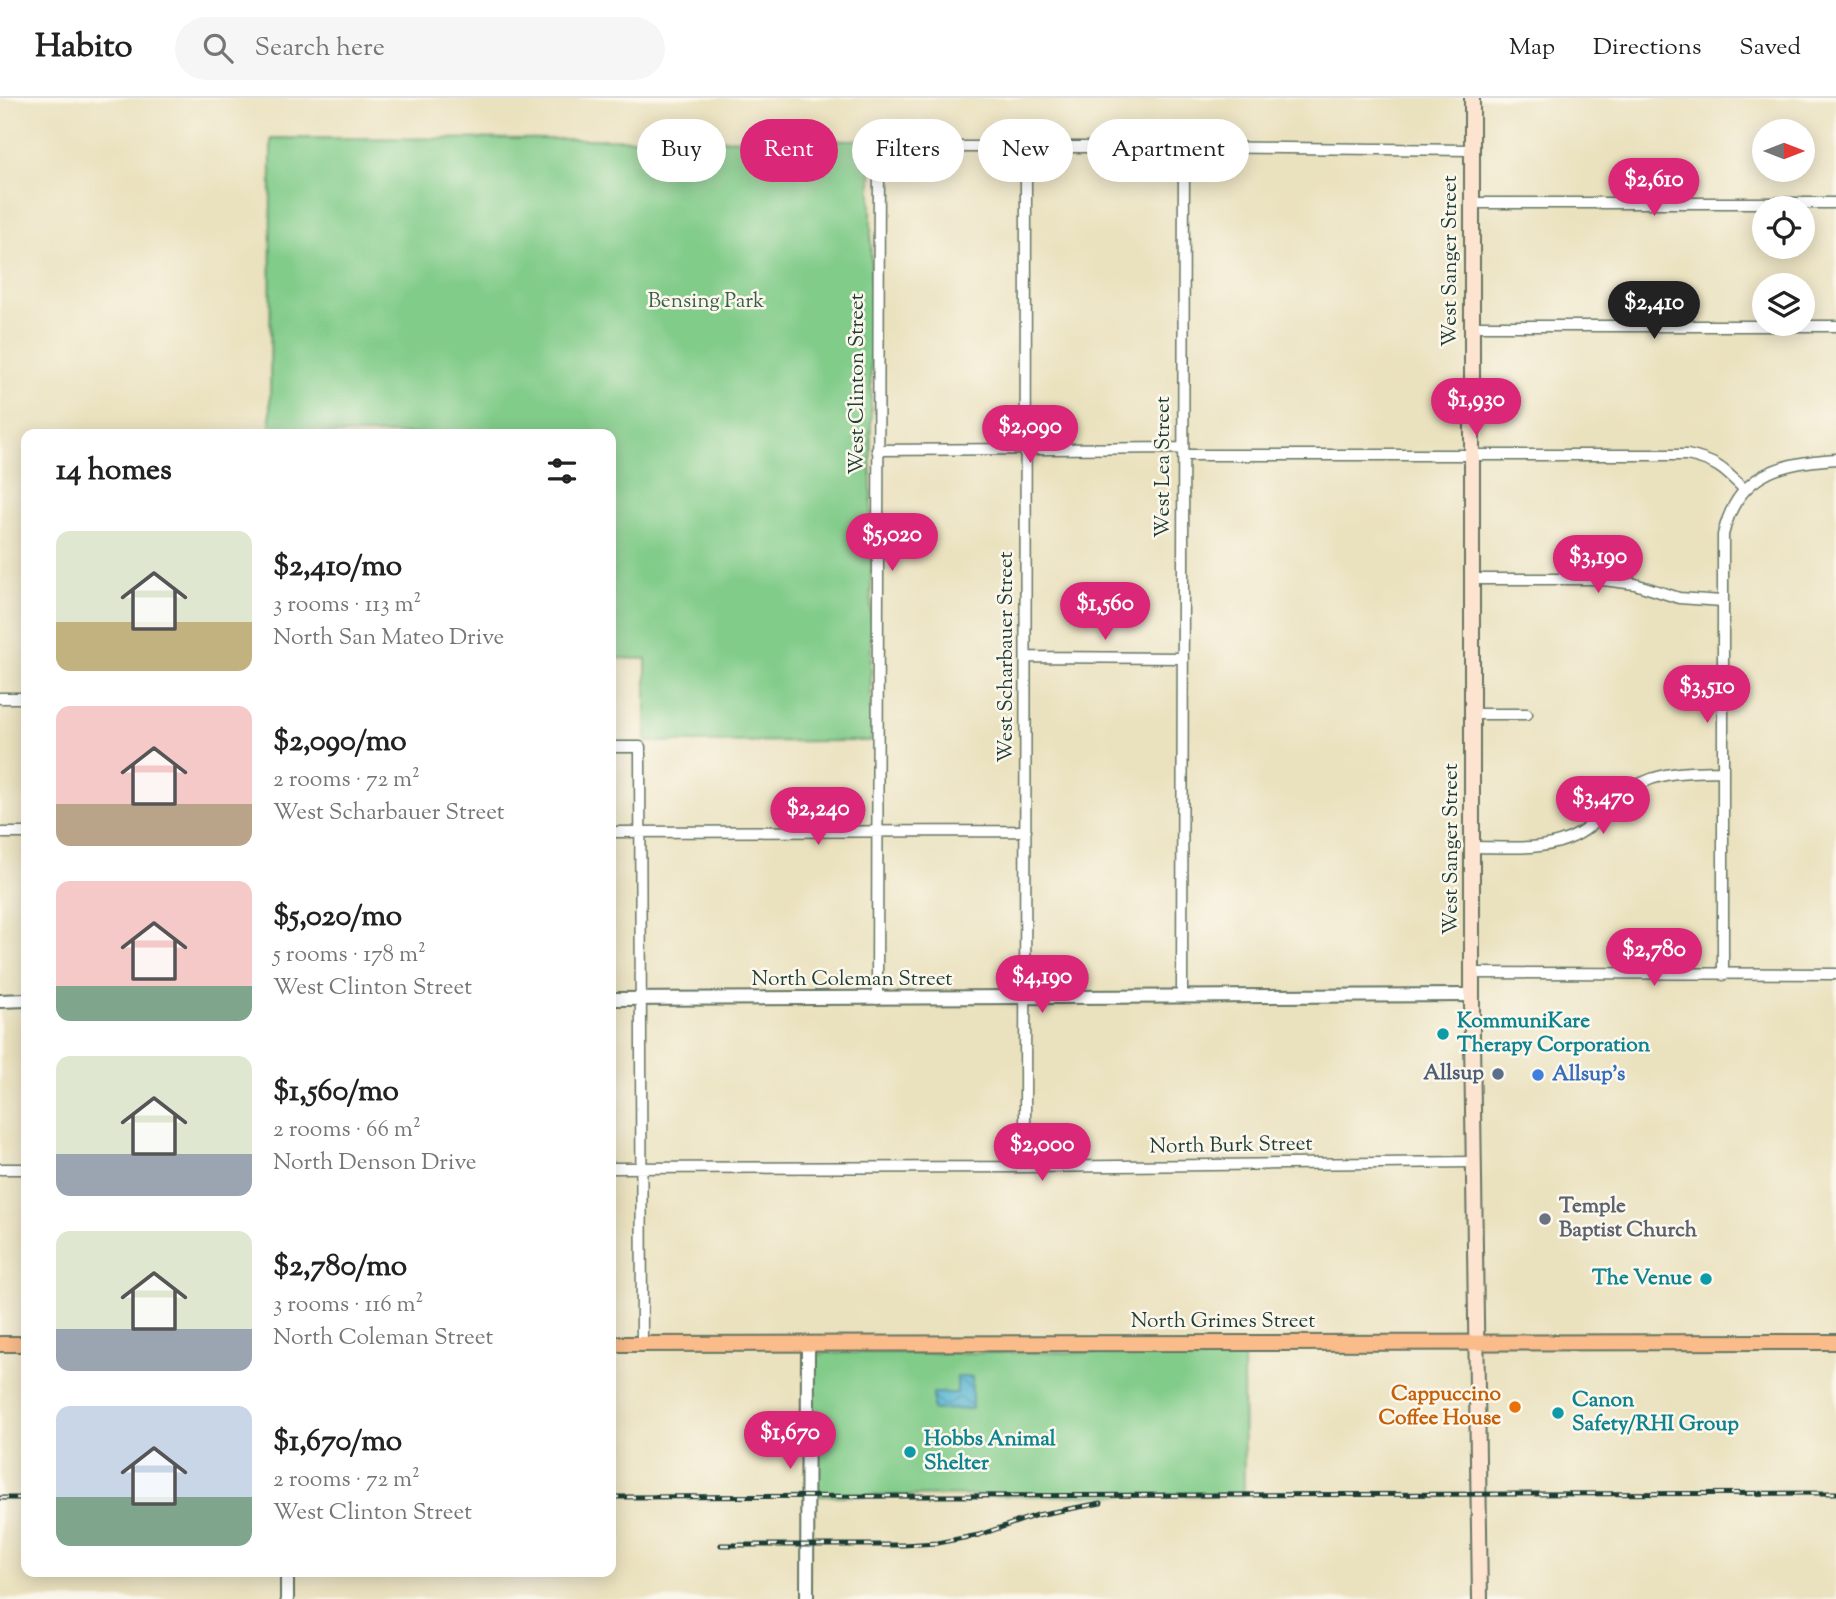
<!DOCTYPE html>
<html lang="en">
<head>
<meta charset="utf-8">
<style>
	:root { --surface:#fff; --page:#f6f6f6; --text:#222; --muted:#767676; --line:#e0e0e0; --accent:#db2777 }
	body { margin:0; font-family:"Sorts Mill Goudy",serif; background:var(--page); color:var(--text); height:100vh; display:flex; flex-direction:column; font-size:26px; white-space:nowrap }
	* { box-sizing:border-box; margin:0 }
	p { font-size:23px; color:var(--muted) }
	.icon { flex:none; width:38px; height:38px; fill:none; stroke:currentColor; stroke-width:2; stroke-linecap:round; stroke-linejoin:round }
	.map { position:relative; flex:1; overflow:hidden }
	.details { position:absolute; left:21px; top:331px; width:595px; height:1148px; display:flex; flex-direction:column; background:var(--surface); border-radius:14px; box-shadow:0 4px 18px #0003 }
	.details>* { flex:none }
	.top-card { position:absolute; left:637px; top:21px; width:665px; height:63px; display:flex; gap:14px }
	.needle { width:46px; rotate:90deg }
	.fabs { position:absolute; left:1752px; top:21px; display:grid; gap:14px }
	.fabs a { display:grid; place-items:center; width:63px; height:63px; border-radius:50%; background:var(--surface); box-shadow:0 4px 18px #0003; font-size:35px }
	.price { position:absolute; translate:-50% -60px; padding:0 16px; border-radius:24px; background:var(--accent); color:#fff; font-size:23px; line-height:46px; filter:drop-shadow(0 2px 4px #0008) }
	.price::after { content:''; position:absolute; left:50%; top:42px; width:21px; height:16px; margin-left:-10px; background:inherit; clip-path:polygon(0 0,100% 0,50% 100%) }
	.price.active { background:#222; color:#fff }
	ul { padding:0; list-style:none }
	li { display:flex; align-items:center; gap:21px; height:175px; padding:0 35px }
	li span { display:grid; place-items:center; flex:none; width:196px; height:140px; border-radius:14px; color:#555 }
	li>.icon { margin-inline-start:auto }
	span .icon { width:84px; height:84px; fill:#fffc; stroke-width:1 }
	li b { font-size:30px }
	h2 { display:flex; justify-content:space-between; align-items:center; height:84px; padding:0 35px; font-size:30px }
	.pill { padding:0 24px; border-radius:32px; background:var(--surface); box-shadow:0 4px 18px #0003; font-size:24px; line-height:63px }
	.pill.active { background:var(--accent); color:#fff }
	header { display:flex; align-items:center; gap:42px; box-sizing:border-box; height:98px; padding:0 35px; background:var(--surface); border-bottom:2px solid var(--line) }
	header strong { font-size:33px }
	nav { display:flex; gap:38px; margin-inline-start:auto; font-size:24px }
	.search { width:490px; height:63px; background:var(--page); display:flex; align-items:center; gap:18px; box-sizing:border-box; padding:0 24px; border-radius:38px; color:var(--muted); font-size:26px }
	.map>svg:first-child { display:block }
	.green { fill:#82cc8a; stroke:#50845f; stroke-width:2 }
	.water { fill:url(#water-waves); stroke:#387882; stroke-width:2 }
	.lines { fill:none; stroke-linecap:round; stroke-linejoin:round }
	.minor-casing { stroke:#667664; stroke-width:13 }
	.tertiary-casing { stroke:#667664; stroke-width:16 }
	.secondary-casing { stroke:#667664; stroke-width:18 }
	.primary-casing { stroke:#667664; stroke-width:18 }
	.minor { stroke:#fff; stroke-width:10 }
	.tertiary { stroke:#fff; stroke-width:12 }
	.secondary { stroke:#fde4d0; stroke-width:14 }
	.primary { stroke:#f9bc8a; stroke-width:14 }
	.rail-casing { stroke:#1f3d34; stroke-width:5 }
	.rail { stroke:#fbf7ec; stroke-width:2.5; stroke-dasharray:8; stroke-linecap:butt }
	.culture-dot { fill:#0f9aa8; stroke:#fbf7ec; stroke-width:2.5 }
	.service-dot { fill:#5c6f8a; stroke:#fbf7ec; stroke-width:2.5 }
	.shop-dot { fill:#3f7fe0; stroke:#fbf7ec; stroke-width:2.5 }
	.worship-dot { fill:#6b7280; stroke:#fbf7ec; stroke-width:2.5 }
	.food-dot { fill:#e8710a; stroke:#fbf7ec; stroke-width:2.5 }
	.labels { text-anchor:middle; dominant-baseline:central; stroke-width:5; stroke-linejoin:round; paint-order:stroke }
	.street-label { font-size:21px; fill:#1f3d34; stroke:#fbf7ec }
	.park-label { font-size:21px; fill:#38614a; stroke:#fbf7ec }
	.culture-label { font-size:21px; font-weight:bold; fill:#0d838f; stroke:#fbf7ec; text-anchor:start }
	.service-label { font-size:21px; font-weight:bold; fill:#4e5e75; stroke:#fbf7ec; text-anchor:end }
	.shop-label { font-size:21px; font-weight:bold; fill:#366cbe; stroke:#fbf7ec; text-anchor:start }
	.worship-label { font-size:21px; font-weight:bold; fill:#5b616d; stroke:#fbf7ec; text-anchor:start }
	.food-label { font-size:21px; font-weight:bold; fill:#c56008; stroke:#fbf7ec; text-anchor:end }
</style>
</head>
<body>
<header>
<strong>Habito</strong>
<div class="search"><svg class="icon" aria-label="search" viewBox="0 0 24 24"><circle cx="10" cy="10" r="6"/><path d="M15 15l6 6"/></svg>Search here</div>
<nav><a>Map</a><a>Directions</a><a>Saved</a></nav>
</header>
<div class="map">
<svg width="1836" height="1501" viewBox="0 0 1836 1501">
	<defs>
		<pattern id="water-waves" width="16" height="10" patternUnits="userSpaceOnUse" patternTransform="scale(1.75)"><rect width="16" height="10" fill="#52b3d1"/><path d="M0 5q4-4 8 0t8 0" fill="none" stroke="#4393aa"/></pattern>
	</defs>
	<rect width="100%" height="100%" fill="#fbf7ec"/>
	<filter id="ink" filterUnits="userSpaceOnUse"><feTurbulence type="fractalNoise" baseFrequency=".0143" numOctaves="2"/><feDisplacementMap in="SourceGraphic" scale="14" xChannelSelector="R" yChannelSelector="G"/><feConvolveMatrix kernelMatrix="1 2 1 2 8 2 1 2 1" color-interpolation-filters="sRGB"/></filter>
	<filter id="wash" filterUnits="userSpaceOnUse"><feTurbulence type="fractalNoise" baseFrequency=".00686" numOctaves="4" result="noise"/><feDisplacementMap in="SourceGraphic" scale="28" xChannelSelector="R" yChannelSelector="G"/><feGaussianBlur stdDeviation="1.57" result="paint"/><feColorMatrix in="noise" values="0 0 0 0 0 0 0 0 0 0 0 0 0 0 0 0 0 1.4 0 .05"/><feComposite in="paint" operator="in"/></filter>
	<g filter="url(#wash)">
		<rect width="100%" height="100%" fill="#eae1be"/>
		<path class="green" d="M271,40L871,42V643L646,644V561L611,560V336H270Z
			M1243,1254L1244,1397L812,1398L813,1268L814,1259L824,1255Z"/>
		<path class="water" d="M957,1279H972V1311L933,1312V1295H957Z"/>
	</g>
	<g filter="url(#ink)">
		<g class="lines">
			<g class="minor-casing">
				<path id="minor" d="M868,49H1184L1472,52
					M1472,105H1836
					M1472,228H1836
					M877,352L1183,350
					M1183,357H1687C1716,363 1724,371 1745,392
					M1472,481H1595L1635,486L1679,500L1722,503
					M1027,559L1183,560
					M0,600H26
					M1472,616H1527
					M611,649H640L642,1246
					M611,734L1026,733
					M0,735H26
					M1473,749C1504,749 1539,753 1568,741C1591,732 1604,714 1622,698C1651,672 1687,674 1723,673
					M1473,875L1836,876
					M1723,877V437C1737,375 1780,365 1836,361
					M1182,899L1184,49
					M877,901L879,49
					M1025,1069L1026,49
					M611,1070L1025,1069L1474,1064
					M0,1071H26"/>
			</g>
			<g class="tertiary-casing">
				<path id="tertiary" d="M611,901L1472,897
					M0,903L26,902
					M287,1501V1474
					M807,1501L808,1246"/>
			</g>
			<g class="secondary-casing">
				<path id="secondary" d="M1472,0V941L1480,1501"/>
			</g>
			<g class="primary-casing">
				<path id="primary" d="M0,1246H26
					M611,1246L1836,1244"/>
			</g>
			<use href="#minor" class="minor"/>
			<use href="#tertiary" class="tertiary"/>
			<use href="#secondary" class="secondary"/>
			<use href="#primary" class="primary"/>
			<g class="rail-casing">
				<path id="rail" d="M611,1399L1836,1395
					M0,1400H26
					M721,1447H903L937,1445L979,1437L1037,1417L1101,1405"/>
			</g>
			<use href="#rail" class="rail"/>
		</g>
	</g>
	<g class="culture-dot">
		<circle cx="1443" cy="936" r="7"/>
		<circle cx="1706" cy="1181" r="7"/>
		<circle cx="1558" cy="1315" r="7"/>
		<circle cx="910" cy="1354" r="7"/>
	</g>
	<circle class="service-dot" cx="1498" cy="976" r="7"/>
	<circle class="shop-dot" cx="1538" cy="977" r="7"/>
	<circle class="worship-dot" cx="1545" cy="1121" r="7"/>
	<circle class="food-dot" cx="1515" cy="1309" r="7"/>
	<g class="labels">
		<g class="street-label">
			<text transform="translate(1451 163) rotate(-90)">West Sanger Street</text>
			<text transform="translate(858 286) rotate(-90)">West Clinton Street</text>
			<text transform="translate(1164 369) rotate(-90)">West Lea Street</text>
			<text transform="translate(1007 559) rotate(-90)">West Scharbauer Street</text>
			<text transform="translate(1452 751) rotate(-90)">West Sanger Street</text>
			<text x="852" y="882">North Coleman Street</text>
			<text transform="translate(1231 1048) rotate(-1)">North Burk Street</text>
			<text x="1223" y="1224">North Grimes Street</text>
		</g>
		<g class="park-label">
			<text x="706" y="204">Bensing Park</text>
		</g>
		<g class="culture-label">
			<text x="1457" y="924">KommuniKare<tspan x="1457" dy="24">Therapy Corporation</tspan></text>
			<text x="1692" y="1181" text-anchor="end">The Venue</text>
			<text x="1572" y="1303">Canon<tspan x="1572" dy="24">Safety/RHI Group</tspan></text>
			<text x="924" y="1342">Hobbs Animal<tspan x="924" dy="24">Shelter</tspan></text>
		</g>
		<g class="service-label">
			<text x="1484" y="976">Allsup</text>
		</g>
		<g class="shop-label">
			<text x="1552" y="977">Allsup's</text>
		</g>
		<g class="worship-label">
			<text x="1559" y="1109">Temple<tspan x="1559" dy="24">Baptist Church</tspan></text>
		</g>
		<g class="food-label">
			<text x="1501" y="1297">Cappuccino<tspan x="1501" dy="24">Coffee House</tspan></text>
		</g>
	</g>
</svg>
<div class="fabs">
<a><svg class="needle" viewBox="-14 -14 28 28"><path d="M0-13l5 13h-10z" fill="#e53935"/><path d="M0 13l5-13h-10z" fill="#767676"/></svg></a>
<a><svg class="icon" aria-label="locate" viewBox="0 0 24 24"><circle cx="12" cy="12" r="6"/><path d="M12 2v4M12 18v4M2 12h4M18 12h4"/></svg></a>
<a><svg class="icon" aria-label="layers" viewBox="0 0 24 24"><path d="M12 4l9 5-9 5-9-5zM3 14l9 5 9-5"/></svg></a>
</div>
<b class="price" style="left:1654px;top:120px">$2,610</b>
<b class="price active" style="left:1654px;top:243px">$2,410</b>
<b class="price" style="left:1476px;top:340px">$1,930</b>
<b class="price" style="left:1030px;top:367px">$2,090</b>
<b class="price" style="left:892px;top:475px">$5,020</b>
<b class="price" style="left:1598px;top:497px">$3,190</b>
<b class="price" style="left:1105px;top:544px">$1,560</b>
<b class="price" style="left:1707px;top:627px">$3,510</b>
<b class="price" style="left:1603px;top:738px">$3,470</b>
<b class="price" style="left:818px;top:749px">$2,240</b>
<b class="price" style="left:1654px;top:890px">$2,780</b>
<b class="price" style="left:1042px;top:917px">$4,190</b>
<b class="price" style="left:1042px;top:1085px">$2,000</b>
<b class="price" style="left:790px;top:1373px">$1,670</b>
<div class="top-card">
<a class="pill">Buy</a>
<a class="pill active">Rent</a>
<a class="pill">Filters</a>
<a class="pill">New</a>
<a class="pill">Apartment</a>
</div>
<section class="details">
<h2>14 homes<svg class="icon" aria-label="filters" viewBox="0 0 24 24"><path d="M4 7h16M4 17h16"/><circle cx="9" cy="7" r="2"/><circle cx="15" cy="17" r="2"/></svg></h2>
<ul>
<li><span style="background:linear-gradient(#dfe7d0 65%,#c2b280 0)"><svg class="icon" aria-label="home" viewBox="0 0 24 24"><path d="M3 11l9-7 9 7M6 9v11h12V9"/></svg></span><div><b>$2,410/mo</b><p>3 rooms · 113 m²</p><p>North San Mateo Drive</p></div></li>
<li><span style="background:linear-gradient(#f6c9c9 70%,#b9a48a 0)"><svg class="icon" aria-label="home" viewBox="0 0 24 24"><path d="M3 11l9-7 9 7M6 9v11h12V9"/></svg></span><div><b>$2,090/mo</b><p>2 rooms · 72 m²</p><p>West Scharbauer Street</p></div></li>
<li><span style="background:linear-gradient(#f6c9c9 75%,#7fa58c 0)"><svg class="icon" aria-label="home" viewBox="0 0 24 24"><path d="M3 11l9-7 9 7M6 9v11h12V9"/></svg></span><div><b>$5,020/mo</b><p>5 rooms · 178 m²</p><p>West Clinton Street</p></div></li>
<li><span style="background:linear-gradient(#dfe7d0 70%,#9aa5b1 0)"><svg class="icon" aria-label="home" viewBox="0 0 24 24"><path d="M3 11l9-7 9 7M6 9v11h12V9"/></svg></span><div><b>$1,560/mo</b><p>2 rooms · 66 m²</p><p>North Denson Drive</p></div></li>
<li><span style="background:linear-gradient(#dfe7d0 70%,#9aa5b1 0)"><svg class="icon" aria-label="home" viewBox="0 0 24 24"><path d="M3 11l9-7 9 7M6 9v11h12V9"/></svg></span><div><b>$2,780/mo</b><p>3 rooms · 116 m²</p><p>North Coleman Street</p></div></li>
<li><span style="background:linear-gradient(#c9d6e8 65%,#7fa58c 0)"><svg class="icon" aria-label="home" viewBox="0 0 24 24"><path d="M3 11l9-7 9 7M6 9v11h12V9"/></svg></span><div><b>$1,670/mo</b><p>2 rooms · 72 m²</p><p>West Clinton Street</p></div></li>
</ul>
</section>
</div>
</body>
</html>
